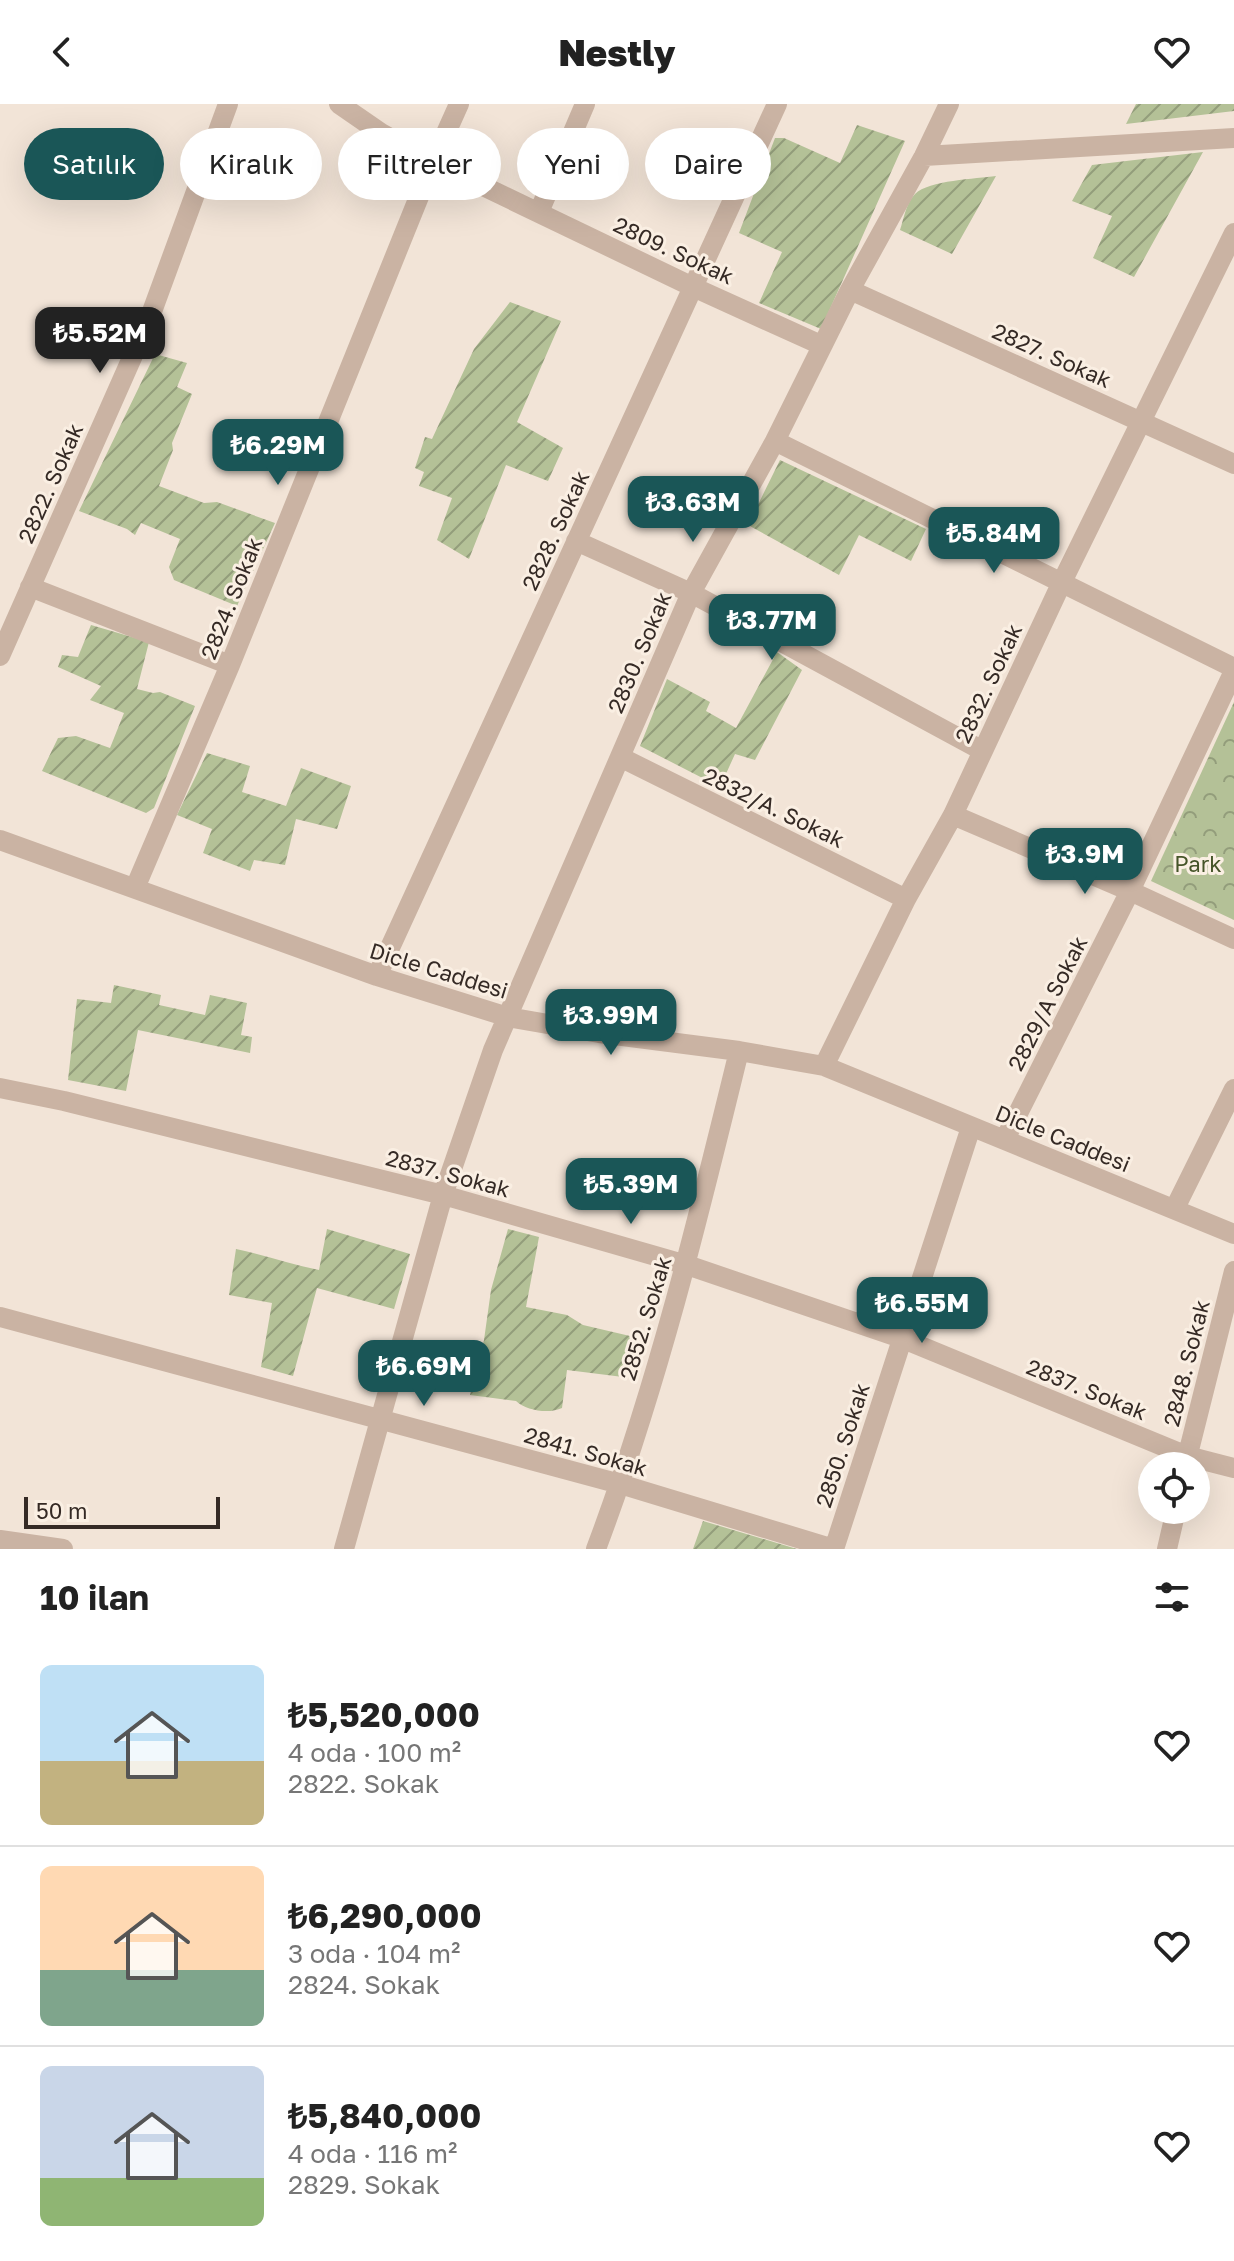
<!DOCTYPE html>
<html lang="tr">
<head>
<meta charset="utf-8">
<style>
	:root { --surface:#fff; --page:#f2f2f2; --text:#222; --muted:#767676; --line:#e0e0e0; --accent:#1a5657 }
	body { margin:0; font-family:"Golos Text",sans-serif; background:var(--page); color:var(--text); height:100vh; display:flex; flex-direction:column; font-size:30px; white-space:nowrap }
	* { box-sizing:border-box; margin:0 }
	p { font-size:26px; color:var(--muted) }
	.icon { flex:none; width:44px; height:44px; fill:none; stroke:currentColor; stroke-width:2; stroke-linecap:round; stroke-linejoin:round }
	.map { position:relative; height:1445px; overflow:hidden }
	.side { display:flex; flex-direction:column; background:var(--surface); flex:1 }
	.side>* { flex:none }
	.guide { position:absolute; left:24px; top:24px; width:800px; height:72px; display:flex; gap:16px }
	.fabs { position:absolute; left:1138px; top:1348px; display:grid; gap:16px }
	.fabs a { display:grid; place-items:center; width:72px; height:72px; border-radius:50%; background:var(--surface); box-shadow:0 8px 32px #0002; font-size:40px }
	.scale { position:absolute; left:24px; bottom:20px; width:196px; box-sizing:border-box; padding-left:8px; border:4px solid #352a25; border-top:0; font-size:22px; line-height:28px; white-space:nowrap; color:#352a25; -webkit-text-stroke:6px #faefe3; paint-order:stroke }
	.price { position:absolute; translate:-50% -68px; padding:0 18px; border-radius:16px; background:var(--accent); color:#fff; font-size:26px; line-height:52px; filter:drop-shadow(0 2px 4px #0008) }
	.price::after { content:''; position:absolute; left:50%; top:48px; width:24px; height:18px; margin-left:-12px; background:inherit; clip-path:polygon(0 0,100% 0,50% 100%) }
	.price.active { background:#222; color:#fff }
	ul { padding:0; list-style:none }
	li { display:flex; align-items:center; gap:24px; height:200px; padding:0 40px }
	li+li { border-top:2px solid var(--line) }
	li span { display:grid; place-items:center; flex:none; width:224px; height:160px; border-radius:12px; color:#555 }
	li>.icon { margin-inline-start:auto }
	span .icon { width:96px; height:96px; fill:#fffc; stroke-width:1 }
	li b { font-size:34px }
	h2 { display:flex; justify-content:space-between; align-items:center; height:96px; padding:0 40px; font-size:34px }
	.tag { padding:0 28px; border-radius:36px; background:var(--surface); box-shadow:0 8px 32px #0002; font-size:28px; line-height:72px }
	.tag.active { background:var(--accent); color:#fff }
	header { display:flex; justify-content:space-between; align-items:center; height:104px; padding:0 40px; background:var(--surface); font-size:36px; font-weight:800 }
	.map>svg:first-child { display:block }
	.park { fill:url(#park-crowns) }
	.garden { fill:url(#garden-furrows) }
	.lines { fill:none; stroke-linecap:round; stroke-linejoin:round }
	.minor { stroke:#cab3a3; stroke-width:20 }
	.labels { text-anchor:middle; dominant-baseline:central; stroke-width:6; stroke-linejoin:round; paint-order:stroke }
	.street-label { font-size:22px; fill:#352a25; stroke:#faefe3 }
	.park-label { font-size:22px; fill:#455428; stroke:#faefe3 }
</style>
</head>
<body>
<header><svg class="icon" aria-label="back" viewBox="0 0 24 24"><path d="M15 5l-7 7 7 7"/></svg>Nestly<svg class="icon" aria-label="heart" viewBox="0 0 24 24"><path d="M12 20l-8-8c-3-5 5-10 8-4 3-6 11-1 8 4z"/></svg></header>
<div class="map">
<svg width="1234" height="1445" viewBox="0 0 1234 1445">
	<defs>
		<pattern id="park-crowns" width="20" height="18" patternUnits="userSpaceOnUse" patternTransform="scale(2)"><rect width="20" height="18" fill="#b4c197"/><path d="M2 6a3 3 0 1 1 6 0M12 15a3 3 0 1 1 6 0" fill="none" stroke="#939d7b"/></pattern>
		<pattern id="garden-furrows" width="10" height="10" patternUnits="userSpaceOnUse" patternTransform="scale(2)"><rect width="10" height="10" fill="#b4c197"/><path d="M-1 1l2-2M0 10L10 0M9 11l2-2" fill="none" stroke="#939d7b"/></pattern>
	</defs>
	<rect width="100%" height="100%" fill="#f2e4d7"/>
	<path class="park" d="M1234,598V816L1151,777Z"/>
	<path class="garden" d="M1136,0H1234V7L1126,20Z
		M857,21L905,37L821,225L759,199L782,148L739,129L775,34H784L840,59Z
		M1203,48L1134,173L1093,154L1112,112L1072,97L1092,61Z
		M996,72L952,150L900,126C904,114 906,99 915,90C929,76 976,75 996,72Z
		M510,198L561,217L517,318L563,344L548,377L506,361L469,455L437,436L452,394L419,382L424,368L415,364L425,333L432,335L474,245Z
		M155,250L187,259L177,283L192,290L172,339L173,346L159,382L204,399L217,398L275,419L237,502L174,476L169,463L180,435L141,419L135,431L127,425L79,407Z
		M780,356L926,425L911,457L859,431L839,471L748,421Z
		M91,521L149,538L137,585L153,589L160,588L195,602L154,704L146,709L42,667L58,634L76,632L110,644L124,609L90,596L101,582L58,563L62,551L78,553Z
		M777,548L802,566L755,656L735,650L720,683L640,642L667,575L710,598L706,607L736,624Z
		M207,649L250,662L242,688L286,702L301,664L351,682L337,725L296,715L285,761L254,756L250,767L203,749L212,725L177,711Z
		M114,881L161,891L159,901L205,911L210,891L247,899L241,931L252,933L250,949L138,926L126,987L68,976L77,895L111,899Z
		M327,1125L410,1150L394,1205L317,1184L293,1272L261,1263L272,1199L229,1191L236,1145C264,1151 290,1160 319,1166Z
		M508,1125L539,1133L526,1203L567,1211L583,1221L630,1232L623,1273L567,1266L562,1304C550,1310 526,1307 516,1297L470,1291L484,1236L491,1186Z
		M703,1417L797,1445H693Z"/>
	<g class="lines">
		<path class="minor" d="M339,0L381,29L433,58L693,183L821,241
			M924,52L1234,34
			M539,108L585,0
			M850,186L1234,360
			M775,337L1234,564
			M576,437L691,489L983,647
			M30,483L230,561
			M0,552L150,213L228,0
			M620,653L906,795
			M953,711L1130,787L1234,835
			M0,736L377,872L508,913L599,929L739,947L824,962L1234,1130
			M135,784L230,561L433,58L459,0
			M377,872L777,0
			M824,962L906,795L953,711L1061,480L1234,129
			M0,984L64,997L443,1091L687,1161L901,1234L1187,1352L1234,1364
			M1005,1035L1130,787L1234,567
			M1175,1104L1234,985
			M0,1213L620,1380L834,1445
			M1185,1362L1234,1167
			M0,1436L63,1445
			M344,1445L443,1091L493,946L691,489L775,337L850,186L924,52L949,0
			M596,1445C657,1283 698,1115 739,947
			M834,1445L971,1023
			M1167,1445L1176,1406"/>
	</g>
	<g class="labels">
		<g class="street-label">
			<text transform="translate(674 146) rotate(25)">2809. Sokak</text>
			<text transform="translate(1052 251) rotate(24)">2827. Sokak</text>
			<text transform="translate(50 379) rotate(-66)">2822. Sokak</text>
			<text transform="translate(555 426) rotate(-65)">2828. Sokak</text>
			<text transform="translate(231 494) rotate(-68)">2824. Sokak</text>
			<text transform="translate(639 548) rotate(-67)">2830. Sokak</text>
			<text transform="translate(988 579) rotate(-65)">2832. Sokak</text>
			<text transform="translate(774 703) rotate(26)">2832/A. Sokak</text>
			<text transform="translate(439 866) rotate(17)">Dicle Caddesi</text>
			<text transform="translate(1047 899) rotate(-63)">2829/A Sokak</text>
			<text transform="translate(1063 1034) rotate(22)">Dicle Caddesi</text>
			<text transform="translate(448 1069) rotate(15)">2837. Sokak</text>
			<text transform="translate(645 1214) rotate(-73)">2852. Sokak</text>
			<text transform="translate(1186 1259) rotate(-76)">2848. Sokak</text>
			<text transform="translate(1087 1285) rotate(22)">2837. Sokak</text>
			<text transform="translate(842 1341) rotate(-72)">2850. Sokak</text>
			<text transform="translate(586 1347) rotate(16)">2841. Sokak</text>
		</g>
		<g class="park-label">
			<text x="1198" y="759">Park</text>
		</g>
	</g>
</svg>
<div class="fabs">
<a><svg class="icon" aria-label="locate" viewBox="0 0 24 24"><circle cx="12" cy="12" r="6"/><path d="M12 2v4M12 18v4M2 12h4M18 12h4"/></svg></a>
</div>
<div class="scale">50 m</div>
<b class="price active" style="left:100px;top:271px">₺5.52M</b>
<b class="price" style="left:278px;top:383px">₺6.29M</b>
<b class="price" style="left:693px;top:440px">₺3.63M</b>
<b class="price" style="left:994px;top:471px">₺5.84M</b>
<b class="price" style="left:772px;top:558px">₺3.77M</b>
<b class="price" style="left:1085px;top:792px">₺3.9M</b>
<b class="price" style="left:611px;top:953px">₺3.99M</b>
<b class="price" style="left:631px;top:1122px">₺5.39M</b>
<b class="price" style="left:922px;top:1241px">₺6.55M</b>
<b class="price" style="left:424px;top:1304px">₺6.69M</b>
<div class="guide">
<a class="tag active">Satılık</a>
<a class="tag">Kiralık</a>
<a class="tag">Filtreler</a>
<a class="tag">Yeni</a>
<a class="tag">Daire</a>
</div>
</div>
<section class="side">
<h2>10 ilan<svg class="icon" aria-label="filters" viewBox="0 0 24 24"><path d="M4 7h16M4 17h16"/><circle cx="9" cy="7" r="2"/><circle cx="15" cy="17" r="2"/></svg></h2>
<ul>
<li><span style="background:linear-gradient(#bfe0f5 60%,#c2b280 0)"><svg class="icon" aria-label="home" viewBox="0 0 24 24"><path d="M3 11l9-7 9 7M6 9v11h12V9"/></svg></span><div><b>₺5,520,000</b><p>4 oda · 100 m²</p><p>2822. Sokak</p></div><svg class="icon" aria-label="heart" viewBox="0 0 24 24"><path d="M12 20l-8-8c-3-5 5-10 8-4 3-6 11-1 8 4z"/></svg></li>
<li><span style="background:linear-gradient(#ffd9b3 65%,#7fa58c 0)"><svg class="icon" aria-label="home" viewBox="0 0 24 24"><path d="M3 11l9-7 9 7M6 9v11h12V9"/></svg></span><div><b>₺6,290,000</b><p>3 oda · 104 m²</p><p>2824. Sokak</p></div><svg class="icon" aria-label="heart" viewBox="0 0 24 24"><path d="M12 20l-8-8c-3-5 5-10 8-4 3-6 11-1 8 4z"/></svg></li>
<li><span style="background:linear-gradient(#c9d6e8 70%,#8fb573 0)"><svg class="icon" aria-label="home" viewBox="0 0 24 24"><path d="M3 11l9-7 9 7M6 9v11h12V9"/></svg></span><div><b>₺5,840,000</b><p>4 oda · 116 m²</p><p>2829. Sokak</p></div><svg class="icon" aria-label="heart" viewBox="0 0 24 24"><path d="M12 20l-8-8c-3-5 5-10 8-4 3-6 11-1 8 4z"/></svg></li>
</ul>
</section>
</body>
</html>
